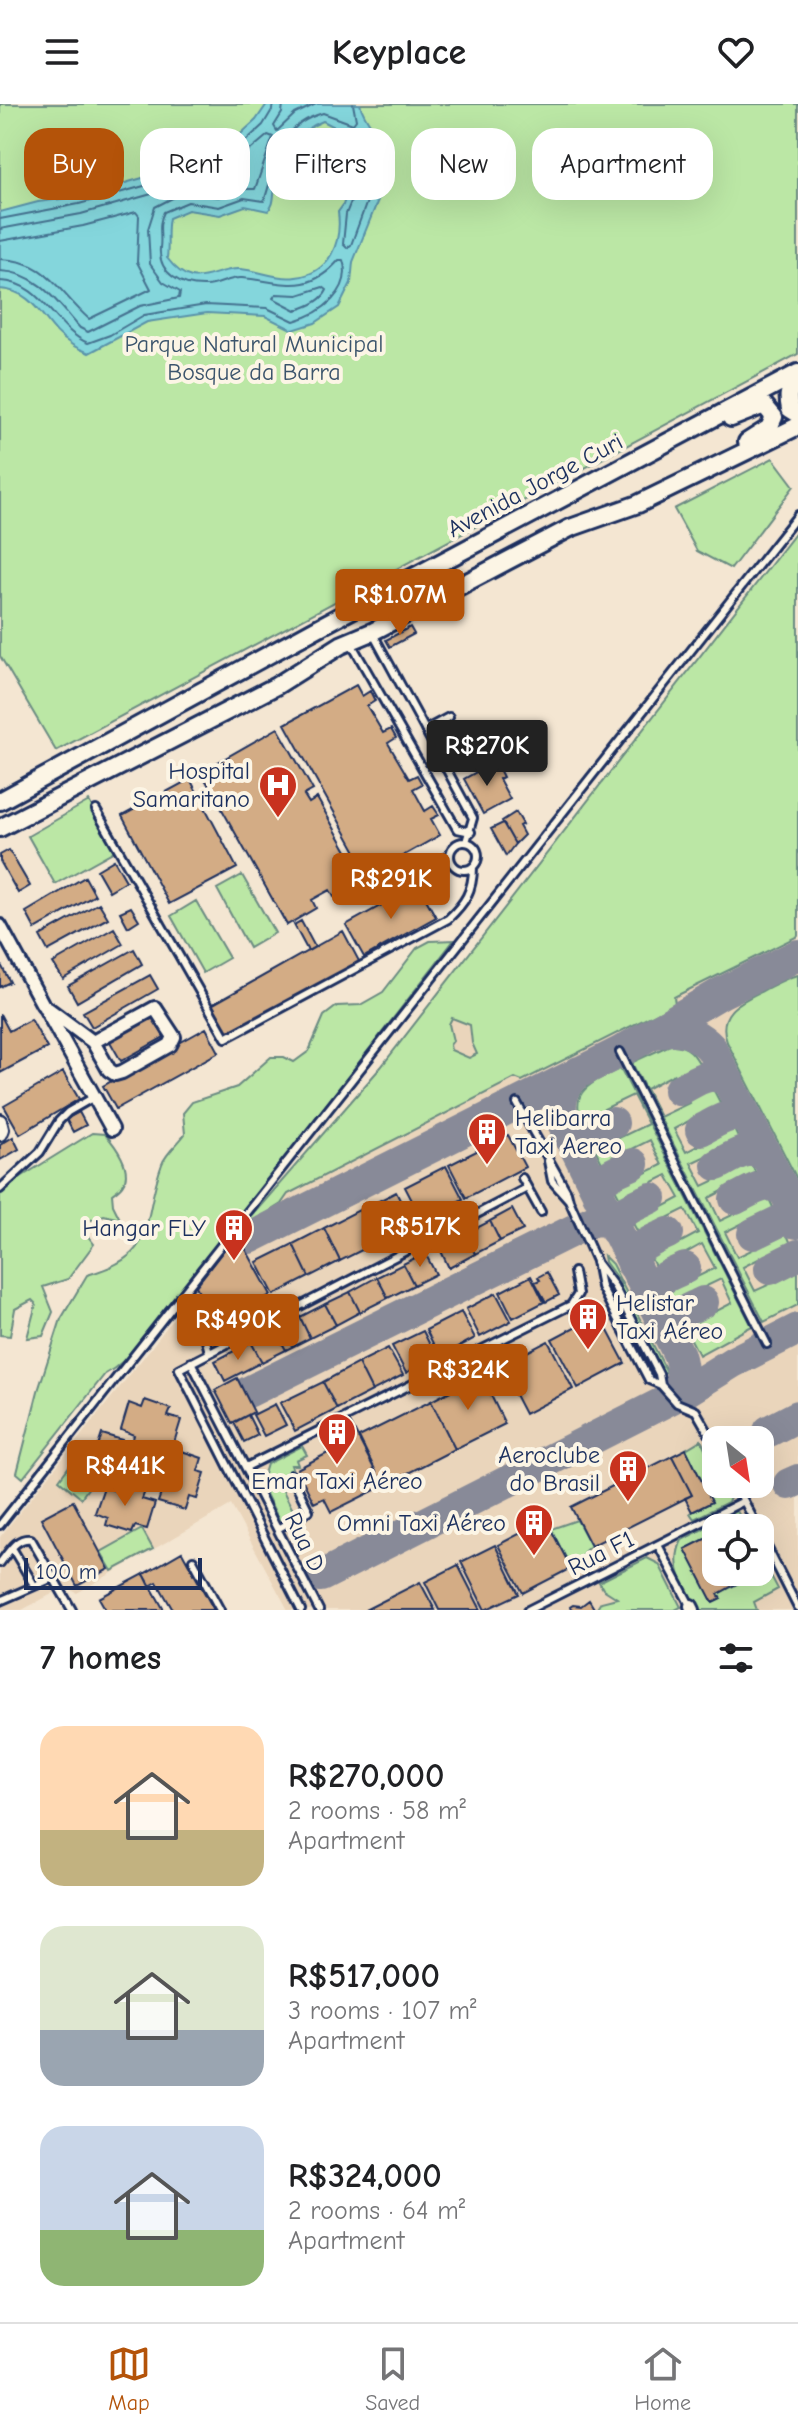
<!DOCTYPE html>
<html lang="en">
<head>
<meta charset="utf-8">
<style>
	:root { --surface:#fff; --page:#f6f6f6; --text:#202124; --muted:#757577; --line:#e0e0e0; --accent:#b45309 }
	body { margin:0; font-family:"Comic Neue",sans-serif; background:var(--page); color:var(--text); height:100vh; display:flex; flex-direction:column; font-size:30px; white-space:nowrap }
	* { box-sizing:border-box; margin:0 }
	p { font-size:26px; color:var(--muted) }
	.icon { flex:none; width:44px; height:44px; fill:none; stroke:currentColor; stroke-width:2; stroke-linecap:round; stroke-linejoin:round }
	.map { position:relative; height:1506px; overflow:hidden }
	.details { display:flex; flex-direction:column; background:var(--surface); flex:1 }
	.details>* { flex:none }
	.top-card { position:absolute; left:24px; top:24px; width:750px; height:72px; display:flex; gap:16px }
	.needle { width:52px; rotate:150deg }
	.fabs { position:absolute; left:702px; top:1322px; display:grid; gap:16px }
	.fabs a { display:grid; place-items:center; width:72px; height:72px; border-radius:16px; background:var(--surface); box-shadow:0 8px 32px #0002; font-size:40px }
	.scale { position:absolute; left:24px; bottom:20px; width:178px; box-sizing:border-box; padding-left:8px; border:4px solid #1b2f5e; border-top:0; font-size:22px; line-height:28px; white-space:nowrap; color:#1b2f5e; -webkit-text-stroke:6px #fcf5e5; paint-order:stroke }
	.price { position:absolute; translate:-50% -68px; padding:0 18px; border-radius:8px; background:var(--accent); color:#fff; font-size:26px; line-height:52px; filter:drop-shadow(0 2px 4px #0008) }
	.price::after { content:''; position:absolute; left:50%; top:48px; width:24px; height:18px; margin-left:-12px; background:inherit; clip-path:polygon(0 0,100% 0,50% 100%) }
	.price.selected { background:#222; color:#fff }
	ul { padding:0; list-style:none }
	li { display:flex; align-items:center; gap:24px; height:200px; padding:0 40px }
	li span { display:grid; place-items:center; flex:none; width:224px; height:160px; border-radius:24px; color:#555 }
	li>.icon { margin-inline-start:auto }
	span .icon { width:96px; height:96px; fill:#fffc; stroke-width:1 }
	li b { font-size:34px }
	h2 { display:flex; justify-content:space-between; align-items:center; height:96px; padding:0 40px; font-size:34px }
	.chip { padding:0 28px; border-radius:24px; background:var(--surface); box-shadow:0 8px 32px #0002; font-size:28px; line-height:72px }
	.chip.selected { background:var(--accent); color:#fff }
	header { display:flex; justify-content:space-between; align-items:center; height:104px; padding:0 40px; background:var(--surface); font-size:36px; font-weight:700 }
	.dock { display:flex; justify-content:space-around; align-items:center; height:112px; border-top:2px solid var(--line); background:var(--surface); font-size:22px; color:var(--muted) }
	.dock a { display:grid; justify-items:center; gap:4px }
	.dock .selected { color:var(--accent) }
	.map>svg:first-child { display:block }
	.built { fill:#ead5bb; fill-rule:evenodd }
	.green { fill:#bbe7a5; stroke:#6b8b82; stroke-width:2; fill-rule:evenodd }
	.water { fill:#84d6dc; stroke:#5a93aa; stroke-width:2; fill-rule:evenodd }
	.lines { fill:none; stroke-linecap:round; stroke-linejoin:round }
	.shore { stroke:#457290; stroke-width:2 }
	.taxiway { stroke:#888a98; stroke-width:32 }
	.building { fill:#d3ac85; stroke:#1b2f5e; stroke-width:2 }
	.lane-casing { stroke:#1b2f5e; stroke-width:12 }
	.street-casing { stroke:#1b2f5e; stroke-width:18 }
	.secondary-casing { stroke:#1b2f5e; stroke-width:22 }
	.lane { stroke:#fcf5e5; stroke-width:6 }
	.street { stroke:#fcf5e5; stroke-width:12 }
	.secondary { stroke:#fcf5e5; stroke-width:16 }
	.labels { text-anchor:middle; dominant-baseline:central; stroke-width:8; stroke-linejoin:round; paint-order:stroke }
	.park-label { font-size:24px; fill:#3b546c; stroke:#fcf5e5 }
	.street-label { font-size:24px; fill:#1b2f5e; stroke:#fcf5e5 }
	.poi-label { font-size:24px; fill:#1b2f5e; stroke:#fcf5e5; text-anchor:end }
</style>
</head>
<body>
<header><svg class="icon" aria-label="menu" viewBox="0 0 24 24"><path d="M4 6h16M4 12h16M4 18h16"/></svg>Keyplace<svg class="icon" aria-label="heart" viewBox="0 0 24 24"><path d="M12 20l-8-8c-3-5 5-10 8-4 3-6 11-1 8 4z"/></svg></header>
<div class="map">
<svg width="798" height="1506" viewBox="0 0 798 1506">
	<rect width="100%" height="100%" fill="#f4e6d2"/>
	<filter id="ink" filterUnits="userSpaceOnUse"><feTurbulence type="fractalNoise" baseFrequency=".0125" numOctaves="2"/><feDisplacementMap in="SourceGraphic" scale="16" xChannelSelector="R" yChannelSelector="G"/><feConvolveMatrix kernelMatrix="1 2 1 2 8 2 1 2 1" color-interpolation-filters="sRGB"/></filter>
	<g filter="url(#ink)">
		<path class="built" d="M798,685V1506H757L743,1477L718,1490L696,1495L681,1503L678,1498L643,1506H288L231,1401L77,1489L65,1483L22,1506H0V1433L151,1244L237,1129L381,963L452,869ZM716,1336H760V1380H716ZM716,1424H760V1468H716Z"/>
		<path class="green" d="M0,0H798V250L56,647L0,552Z
			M773,354L794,382L731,465L697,447L674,405Z
			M798,426V832L678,891L674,893L675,900L522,977L515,974L288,1090L281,1100L262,1112L248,1128L237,1129L381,963ZM452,914L470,921L472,939L477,950L469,954L451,946L450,941L453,937L449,920Z
			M89,697L116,746L55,780L28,732Z
			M242,771L275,829L249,844L217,785Z
			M196,797L229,854L203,869L171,812Z
			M454,836L150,1227C132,1243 128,1258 105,1270L23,1374L17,1369L38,1287L61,1215L87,1171C160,1151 140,1120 162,1060C166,1049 178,1040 185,1030L183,1009L192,998L237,983L271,953H284L294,958L309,947L324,912L337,902L360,901L383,888L417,844L430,837Z
			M798,871V1077L727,938C716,908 740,898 762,887C774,881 785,874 798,871Z
			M670,941C689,940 695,951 703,966L679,978L674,970L646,985L660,1013L689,999L685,991L710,979L725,1008L701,1020L696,1013L674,1025L686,1048L709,1036L706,1029L730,1017L742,1042L718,1054L714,1048L691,1059L703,1082L726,1071L723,1064L747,1052L760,1077L736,1089L732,1082L709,1094L720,1117L743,1106L741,1099L765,1086L777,1112L754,1123L749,1116L725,1128L737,1153L762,1141L759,1133L783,1121L794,1147L771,1158L766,1151L743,1163L755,1187L779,1176L776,1168L798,1157V1201L764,1218L633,961V958Z
			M619,965L622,967L752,1222L699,1251L681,1216L704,1204L709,1211L732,1199L721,1175L696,1187L699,1194L676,1206L664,1181L687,1170L691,1176L715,1164L702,1140L679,1153L682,1159L659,1171L647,1146L670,1135L674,1142L698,1129L685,1105L661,1117L664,1125L642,1136L629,1112L652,1100L656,1107L680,1094L667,1071L643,1083L646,1090L624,1102L611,1077L634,1065L639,1072L662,1061L650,1036L626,1048L629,1055L606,1067L591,1037L614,1026L619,1034L648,1020L633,991L604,1005L608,1013L585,1025C566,988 589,980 619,965Z
			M92,1029L105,1030C115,1041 133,1065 123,1080C121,1084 116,1087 112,1090L113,1101L120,1115L104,1111L88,1117L84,1127L94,1140L68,1175L43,1183L53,1208L43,1232L27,1234L36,1200L32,1196L15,1205L10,1232L0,1231V1086Z
			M604,1152L612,1160L667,1268L662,1269L660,1266L618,1182L621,1180L605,1158Z
			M701,1336L716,1366V1380H723L730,1394L728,1398L694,1415L690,1409L712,1398L686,1345Z
			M302,1342L307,1351L296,1356L298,1361H291L293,1367L278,1377L294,1408L303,1406L280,1418L261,1380L267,1360Z
			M70,1361L92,1379L81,1394L59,1376Z
			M737,1407L742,1416L727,1424H716V1429L686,1445L718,1490L767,1464L778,1485L754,1498L757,1506H697C685,1482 669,1463 682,1436Z
			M577,1416L591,1442C580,1448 580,1459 571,1464L551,1425Z
			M142,1425L153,1445L112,1467L101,1448Z
			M647,1454L659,1460L681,1503L675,1506H596L601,1498L617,1494L603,1485L599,1478Z"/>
		<path class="water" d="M267,0H360C365,20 384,33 387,53L376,64L381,80L378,96L353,158L351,179L339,203L315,219L293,226L265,212L207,209L147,218L89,249C83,246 76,244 71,240C43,223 38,187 0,185V108L38,98L76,93L188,61L232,38L256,16ZM323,17L356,34L357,57L343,101L338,108C342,139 330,169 296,173C278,176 258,166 240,165C211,164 195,191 167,154C169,140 166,128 169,114L188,106L220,111L245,102L268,107C275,100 273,93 275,83C281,54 294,28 323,17Z"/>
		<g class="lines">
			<path class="shore" d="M283,0L282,9L274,22L277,27L295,10L316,0
				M364,65L369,66L373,81L351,141L347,144L343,140L346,110Z
				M0,115L79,100L191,69L238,44L263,21L272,6L273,0
				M0,125L81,110L194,78L242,53L268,31L273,33L255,85H240L218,93L184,88L155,103L148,125L150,160L163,178L180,188L179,194L140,202L88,228L80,224C57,198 38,168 0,167
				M0,137L83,122L136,108L139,112L137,158L151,185L89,215C58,188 48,156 0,155
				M0,177C43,178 53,224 88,239L110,231L144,211L206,201L267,204L294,217C321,210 353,187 343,156H339C307,193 282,177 242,174C229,173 218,182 206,182C181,183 158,169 160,144C162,130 157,121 164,108L188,98L219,103L244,94L264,97C277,60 276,22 323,9L353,20L356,16L353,0
				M323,183L327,186C322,197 307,203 296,206L273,194L276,190L298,191Z"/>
			<path class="taxiway" d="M656,929C678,922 695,927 711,944L798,1114
				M579,968C563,981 558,997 562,1017L679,1251C684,1267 683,1283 671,1294
				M679,986C697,977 711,964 729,978
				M701,1026C717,1018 734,1003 750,1019
				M566,1028C582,1040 598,1027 613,1019
				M717,1061C735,1052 749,1039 767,1053
				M598,1091C598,1072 618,1067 633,1060
				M735,1095C752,1087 768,1073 785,1088
				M616,1127C614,1107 636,1102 651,1094
				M753,1130L782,1116L798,1119
				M250,1134L620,948L721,889L798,851
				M633,1161C634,1141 653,1137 668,1129
				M770,1165L798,1151
				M651,1195C651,1176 670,1171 685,1164
				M668,1230C668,1211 688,1206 703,1198
				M248,1288L594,1116L608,1117L616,1127
				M769,1327L798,1312
				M789,1380L798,1376
				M321,1472L688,1286L733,1258L798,1225"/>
		</g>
		<path class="building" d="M410,523L414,530L390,543L386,536Z
			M356,581L362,592L370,587L375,597L367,602L383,629L391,625L396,634L388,639L409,675L417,671L422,680L413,685L425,707L433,702L439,711L431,715L440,731L369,771L285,620Z
			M278,624L313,686L304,691L309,699L317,694L364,777L334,793L330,786L312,796L316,804L287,821L201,668Z
			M491,660L494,666L498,663L503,673L499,675L510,695L483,710L464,675Z
			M190,675L237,764L169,800L122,712Z
			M516,708L523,720L519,722L524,731L515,740L502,717Z
			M503,719L515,740L506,752L491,725Z
			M9,746L30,782L18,789L0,757V751Z
			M114,756L126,777L109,787L97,766Z
			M85,773L95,791L35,825L26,808Z
			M418,781L436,813L364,853L346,821Z
			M99,799L108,814L48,847L40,832Z
			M131,803L139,816L128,823L120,808Z
			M301,817L315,843L308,847L294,821Z
			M114,824L123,840L63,875L53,859Z
			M343,827L360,859L226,932L210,902Z
			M134,845L142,860L77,898L68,882Z
			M0,859L10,878L0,883Z
			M150,871L158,885L92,923L83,908Z
			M0,910L9,927L31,915L47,944L0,969Z
			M152,912L164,933L121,957L109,936Z
			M206,924L219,948L116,1005L103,982Z
			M63,968L79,995L20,1030L4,1002Z
			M79,1008L86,1021L73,1028L66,1015Z
			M508,1031L525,1063L466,1094L449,1061Z
			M13,1033L19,1045L0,1056V1041Z
			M446,1062L463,1095L422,1116L405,1083Z
			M396,1088L412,1120L379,1137L363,1105Z
			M512,1105L523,1126L500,1137L490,1117Z
			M359,1106L376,1139L340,1157L324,1124Z
			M490,1117L500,1137L475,1150L465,1130Z
			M324,1124L340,1157L309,1173L293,1140Z
			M237,1129L271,1191L215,1219L196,1182Z
			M465,1130L475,1150L449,1164L439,1143Z
			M293,1140L309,1173L274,1191L257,1158Z
			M425,1149L436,1170L414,1181L403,1160Z
			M403,1160L414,1181L388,1194L377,1173Z
			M547,1168L559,1191L546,1198L535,1178L540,1176L538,1173Z
			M531,1172L544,1198L513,1214L500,1188Z
			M377,1173L388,1194L360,1208L350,1188Z
			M350,1188L360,1208L336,1221L325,1200Z
			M496,1189L511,1217L480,1233L466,1205Z
			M325,1200L336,1221L310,1234L300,1213Z
			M461,1208L475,1234L440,1253L426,1226Z
			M599,1210L625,1259L578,1284L552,1235Z
			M300,1213L310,1234L286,1246L275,1226Z
			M275,1226L286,1246L262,1258L251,1238Z
			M423,1227L436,1253L406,1269L392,1242Z
			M548,1237L573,1285L525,1310L500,1262Z
			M251,1238L262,1258L225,1277L215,1257Z
			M388,1244L403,1271L372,1287L358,1259Z
			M358,1259L372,1287L337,1305L323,1278Z
			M481,1271L505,1320L455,1345L431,1297Z
			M237,1274L254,1308L232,1319L215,1286Z
			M323,1278L337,1305L295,1327L280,1299Z
			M145,1296L171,1305L168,1312L181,1316L173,1342L160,1338L158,1346L132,1338L134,1331L121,1326L129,1299L142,1304Z
			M431,1297L455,1345L383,1382L359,1333Z
			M275,1300L286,1321L264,1332L253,1311Z
			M248,1311L258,1331L244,1338L234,1319Z
			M350,1318L383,1382L331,1408L324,1394L314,1399L297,1365L328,1349L323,1339L338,1331L335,1326Z
			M102,1330L122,1336L109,1376L89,1370Z
			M140,1341L149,1344L148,1347L157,1364L160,1366L158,1373L154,1372L136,1384L127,1381L118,1361L115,1359L117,1352L121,1353Z
			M176,1345L202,1354L198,1367L205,1369L197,1395L189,1393L185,1406L158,1398L163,1384L155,1382L163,1356L171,1358Z
			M686,1345L712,1398L692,1408L685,1394L692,1391L672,1352Z
			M672,1352L692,1391L591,1442L571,1403Z
			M119,1379L145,1387L142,1395L155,1399L147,1425L135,1422L132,1429L106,1421L108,1414L95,1409L104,1383L116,1387Z
			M73,1397L109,1465L77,1482L41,1414Z
			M546,1416L571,1464L523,1489L498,1441Z
			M711,1432L716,1442V1468H730L736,1480L718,1490L721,1495L713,1499L685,1445Z
			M495,1441L519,1490L485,1506L461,1458Z
			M182,1448L214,1506H173L157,1478L150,1482L144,1470Z
			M458,1461L481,1506H439L425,1478Z
			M144,1470L164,1506H106L99,1494Z
			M420,1478L435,1506H365Z
			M589,1496L595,1506H571L570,1503L573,1501L581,1502Z"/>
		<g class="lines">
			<g class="lane-casing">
				<path id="lane" d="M372,528L473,714L466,738
					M351,539L457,725L471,728
					M425,626L449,613
					M436,648L461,635
					M96,706L226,934L448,815C465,799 473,787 473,763
					M450 752a14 14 0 1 1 28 0a14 14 0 1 1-28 0Z
					M375,794L450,751
					M620,948L767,1240
					M517,999L567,1088L569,1096L596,1157L601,1183L649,1276L661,1281L677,1299L696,1307L716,1342
					M548,1057L552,1077L569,1096
					M522,1074L541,1108
					M0,1085L40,1048L59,1017L68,1008L94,993
					M596,1158L614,1182L659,1270L661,1281
					M197,1204L209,1248
					M191,1258L319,1506
					M246,1363L571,1201L578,1190L574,1168
					M735,1380L758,1424
					M0,1421L798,411
					M279,1424L309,1407L291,1371
					M760,1429L798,1504
					M658,1441L691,1503
					M12,1444L34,1481
					M193,1456L220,1506
					M0,1459C9,1448 16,1433 31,1435L72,1506
					M0,1497L55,1473
					M301,1506L179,1265L527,1084
					M528,1506L744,1397"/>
			</g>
			<g class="street-casing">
				<path id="street" d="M0,822L43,901L93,938L109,966L115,970L122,968L170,941L174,933L155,904L93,938
					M45,904L112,1025
					M0,1017L2,1025L0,1030
					M691,1502L693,1506"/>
			</g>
			<g class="secondary-casing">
				<path id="secondary" d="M798,280C786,286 788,294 790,305L798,310
					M731,314L764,301L774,313L769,324L747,338
					M0,697L325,520L798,269
					M0,724L276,582L341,541L372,528L570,424L638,400L798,322"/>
			</g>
			<use href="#lane" class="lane"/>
			<use href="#street" class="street"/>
			<use href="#secondary" class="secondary"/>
		</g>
	</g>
	<defs>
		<g id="hospital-pin" transform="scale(2)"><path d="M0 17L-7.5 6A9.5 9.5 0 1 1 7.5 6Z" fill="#c8321e" stroke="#fcf5e5"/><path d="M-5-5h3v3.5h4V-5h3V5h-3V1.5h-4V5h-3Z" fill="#fff"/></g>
		<g id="building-pin" transform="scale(2)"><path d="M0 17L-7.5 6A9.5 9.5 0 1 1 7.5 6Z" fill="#c8321e" stroke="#fcf5e5"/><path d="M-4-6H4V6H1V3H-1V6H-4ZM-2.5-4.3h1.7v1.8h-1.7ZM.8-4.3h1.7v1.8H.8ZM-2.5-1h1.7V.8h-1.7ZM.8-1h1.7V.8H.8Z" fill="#fff"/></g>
	</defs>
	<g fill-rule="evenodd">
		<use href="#hospital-pin" x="278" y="681"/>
		<use href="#building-pin" x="487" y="1028"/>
		<use href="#building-pin" x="234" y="1124"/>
		<use href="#building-pin" x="588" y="1213"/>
		<use href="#building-pin" x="337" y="1328"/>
		<use href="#building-pin" x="628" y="1365"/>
		<use href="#building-pin" x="534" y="1419"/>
	</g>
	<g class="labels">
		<g class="park-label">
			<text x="254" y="240">Parque Natural Municipal<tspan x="254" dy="28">Bosque da Barra</tspan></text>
		</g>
		<g class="street-label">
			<text transform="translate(535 381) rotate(-28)">Avenida Jorge Curi</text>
			<text transform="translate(305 1438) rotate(64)">Rua D</text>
			<text transform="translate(601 1449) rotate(-27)">Rua F1</text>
		</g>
		<g class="poi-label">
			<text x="250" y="667">Hospital<tspan x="250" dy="28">Samaritano</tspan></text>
			<text x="515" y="1014" text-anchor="start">Helibarra<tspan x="515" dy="28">Taxi Aereo</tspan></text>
			<text x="206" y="1124">Hangar FLY</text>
			<text x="616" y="1199" text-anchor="start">Helistar<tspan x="616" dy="28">Taxi Aéreo</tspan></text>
			<text x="600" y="1351">Aeroclube<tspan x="600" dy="28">do Brasil</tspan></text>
			<text x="337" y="1377" text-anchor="middle">Emar Taxi Aéreo</text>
			<text x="506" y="1419">Omni Taxi Aéreo</text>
		</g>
	</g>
</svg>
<div class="fabs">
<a><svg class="needle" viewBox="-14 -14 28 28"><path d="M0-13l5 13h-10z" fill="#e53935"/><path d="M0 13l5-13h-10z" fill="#757577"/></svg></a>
<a><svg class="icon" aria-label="locate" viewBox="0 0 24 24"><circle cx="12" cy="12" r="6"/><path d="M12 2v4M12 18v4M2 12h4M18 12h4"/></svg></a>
</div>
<div class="scale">100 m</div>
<b class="price" style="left:400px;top:533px">R$1.07M</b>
<b class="price selected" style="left:487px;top:684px">R$270K</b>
<b class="price" style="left:391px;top:817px">R$291K</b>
<b class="price" style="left:420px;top:1165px">R$517K</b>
<b class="price" style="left:238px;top:1258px">R$490K</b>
<b class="price" style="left:468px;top:1308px">R$324K</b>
<b class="price" style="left:125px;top:1404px">R$441K</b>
<div class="top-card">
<a class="chip selected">Buy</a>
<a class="chip">Rent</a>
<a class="chip">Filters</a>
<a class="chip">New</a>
<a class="chip">Apartment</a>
</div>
</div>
<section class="details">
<h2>7 homes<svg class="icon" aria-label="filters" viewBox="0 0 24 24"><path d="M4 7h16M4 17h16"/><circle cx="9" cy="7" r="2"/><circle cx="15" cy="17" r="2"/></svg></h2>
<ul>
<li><span style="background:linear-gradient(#ffd9b3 65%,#c2b280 0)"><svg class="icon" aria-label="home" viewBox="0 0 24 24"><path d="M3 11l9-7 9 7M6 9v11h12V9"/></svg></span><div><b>R$270,000</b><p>2 rooms · 58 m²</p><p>Apartment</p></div></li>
<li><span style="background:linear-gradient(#dfe7d0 65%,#9aa5b1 0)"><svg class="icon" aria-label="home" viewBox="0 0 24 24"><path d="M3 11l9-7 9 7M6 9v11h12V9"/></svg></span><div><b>R$517,000</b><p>3 rooms · 107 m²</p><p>Apartment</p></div></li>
<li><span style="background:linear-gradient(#c9d6e8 65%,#8fb573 0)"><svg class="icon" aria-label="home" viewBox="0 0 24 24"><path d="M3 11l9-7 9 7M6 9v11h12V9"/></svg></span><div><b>R$324,000</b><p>2 rooms · 64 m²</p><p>Apartment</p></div></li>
</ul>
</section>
<nav class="dock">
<a class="selected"><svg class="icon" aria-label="map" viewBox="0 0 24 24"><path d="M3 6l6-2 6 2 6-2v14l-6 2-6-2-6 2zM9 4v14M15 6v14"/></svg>Map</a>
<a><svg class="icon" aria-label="saved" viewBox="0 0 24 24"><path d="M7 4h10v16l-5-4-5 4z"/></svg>Saved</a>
<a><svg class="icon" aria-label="home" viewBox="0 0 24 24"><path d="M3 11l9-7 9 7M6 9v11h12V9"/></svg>Home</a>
</nav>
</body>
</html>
